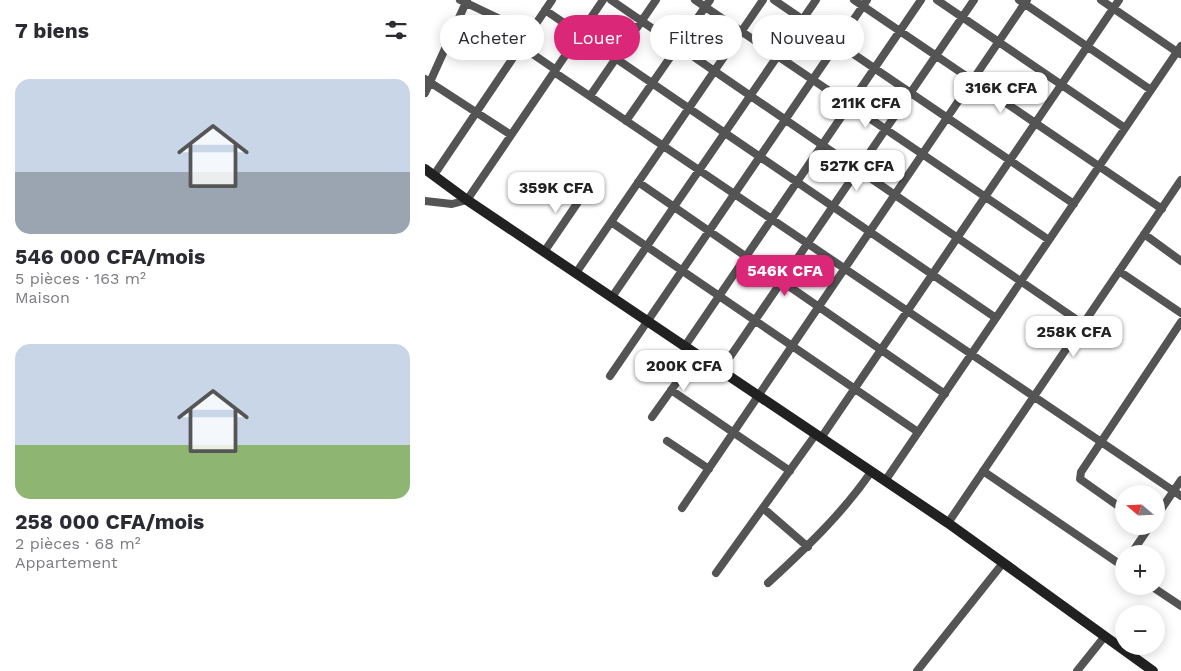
<!DOCTYPE html>
<html lang="fr">
<head>
<meta charset="utf-8">
<style>
	:root { --surface:#fff; --page:#f2f2f3; --text:#2b2b33; --muted:#7c7c81; --accent:#db2777 }
	body { margin:0; font-family:"Work Sans",sans-serif; background:var(--page); color:var(--text); height:100vh; display:flex; flex-direction:column; font-size:19px; white-space:nowrap }
	* { box-sizing:border-box; margin:0 }
	p { font-size:16px; color:var(--muted) }
	.icon { flex:none; width:28px; height:28px; fill:none; stroke:currentColor; stroke-width:2; stroke-linecap:round; stroke-linejoin:round }
	.map { position:relative; flex:1; overflow:hidden }
	.drawer { display:flex; flex-direction:column; background:var(--surface); width:425px }
	.drawer>* { flex:none }
	.hud { position:absolute; left:15px; top:15px; width:475px; height:45px; display:flex; gap:10px }
	.needle { width:32px; rotate:289deg }
	.buttons { position:absolute; left:690px; top:485px; display:grid; gap:10px }
	.buttons a { display:grid; place-items:center; width:50px; height:50px; border-radius:50%; background:var(--surface); box-shadow:0 2px 12px #0003; font-size:25px }
	.price { position:absolute; translate:-50% -42px; padding:0 11px; border-radius:10px; background:#fff; color:#222; font-size:16px; line-height:32px; filter:drop-shadow(0 1px 2px #0008) }
	.price::after { content:''; position:absolute; left:50%; top:30px; width:15px; height:11px; margin-left:-8px; background:inherit; clip-path:polygon(0 0,100% 0,50% 100%) }
	.price.on { background:var(--accent); color:#fff }
	ul { padding:0; list-style:none }
	li { display:grid; align-content:center; gap:10px; height:265px; padding:0 15px }
	li span { display:grid; place-items:center; height:155px; border-radius:15px; color:#555 }
	li>.icon { margin-inline-start:auto }
	span .icon { width:90px; height:90px; fill:#fffc; stroke-width:1 }
	li b { font-size:21px }
	h2 { display:flex; justify-content:space-between; align-items:center; height:60px; padding:0 15px; font-size:21px }
	.tag { padding:0 18px; border-radius:22px; background:var(--surface); box-shadow:0 2px 12px #0003; font-size:18px; line-height:45px }
	.tag.on { background:var(--accent); color:#fff }
	main { display:flex; flex:1; min-height:0 }
	.map>svg:first-child { display:block }
	.lines { fill:none; stroke-linecap:round; stroke-linejoin:round }
	.street { stroke:#545454; stroke-width:8 }
	.secondary { stroke:#212121; stroke-width:10 }
</style>
</head>
<body>
<main>
<section class="drawer">
<h2>7 biens<svg class="icon" aria-label="filters" viewBox="0 0 24 24"><path d="M4 7h16M4 17h16"/><circle cx="9" cy="7" r="2"/><circle cx="15" cy="17" r="2"/></svg></h2>
<ul>
<li><span style="background:linear-gradient(#c9d6e8 60%,#9aa5b1 0)"><svg class="icon" aria-label="home" viewBox="0 0 24 24"><path d="M3 11l9-7 9 7M6 9v11h12V9"/></svg></span><div><b>546 000 CFA/mois</b><p>5 pièces · 163 m²</p><p>Maison</p></div></li>
<li><span style="background:linear-gradient(#c9d6e8 65%,#8fb573 0)"><svg class="icon" aria-label="home" viewBox="0 0 24 24"><path d="M3 11l9-7 9 7M6 9v11h12V9"/></svg></span><div><b>258 000 CFA/mois</b><p>2 pièces · 68 m²</p><p>Appartement</p></div></li>
</ul>
</section>
<div class="map">
<svg width="756" height="671" viewBox="0 0 756 671">
	<rect width="100%" height="100%" fill="#fff"/>
	<g class="lines">
		<path class="street" d="M35,0L73,18L102,37
			M186,0L658,324
			M270,0L624,240
			M349,0L649,204
			M429,0L737,209
			M512,0L700,128
			M594,0L726,90
			M676,0L755,54
			M120,10L571,318
			M96,46L131,70
			M129,72L756,496
			M0,79L86,135
			M0,93L42,0
			M165,96L231,0
			M201,121L285,0
			M9,175L127,0
			M213,182L520,394
			M0,201L27,204L42,200L178,0
			M186,222L493,432
			M719,234L756,261
			M119,252L162,189
			M694,271L756,313
			M151,273L338,0
			M187,297L391,0
			M260,346L496,0
			M296,370L549,0
			M185,376L442,0
			M246,390L365,471
			M227,417L272,354
			M396,438L694,0
			M242,441L284,469
			M558,471L699,567
			M460,481L756,46
			M257,508L602,0
			M338,508L383,547
			M699,510L655,479L656,472L756,322
			M731,517L756,480
			M523,523L756,180
			M706,554L725,526
			M291,573L391,434
			M343,583C381,548 417,514 446,472
			M726,586L756,606
			M492,671L578,563
			M652,671L680,636"/>
		<path class="secondary" d="M0,169L42,200L523,523L728,671"/>
	</g>
</svg>
<div class="buttons">
<a><svg class="needle" viewBox="-14 -14 28 28"><path d="M0-13l5 13h-10z" fill="#e53935"/><path d="M0 13l5-13h-10z" fill="#7c7c81"/></svg></a>
<a>+</a>
<a>−</a>
</div>
<b class="price" style="left:576px;top:114px">316K CFA</b>
<b class="price" style="left:441px;top:129px">211K CFA</b>
<b class="price" style="left:432px;top:192px">527K CFA</b>
<b class="price" style="left:131px;top:214px">359K CFA</b>
<b class="price on" style="left:360px;top:297px">546K CFA</b>
<b class="price" style="left:649px;top:358px">258K CFA</b>
<b class="price" style="left:259px;top:392px">200K CFA</b>
<div class="hud">
<a class="tag">Acheter</a>
<a class="tag on">Louer</a>
<a class="tag">Filtres</a>
<a class="tag">Nouveau</a>
</div>
</div>
</main>
</body>
</html>
